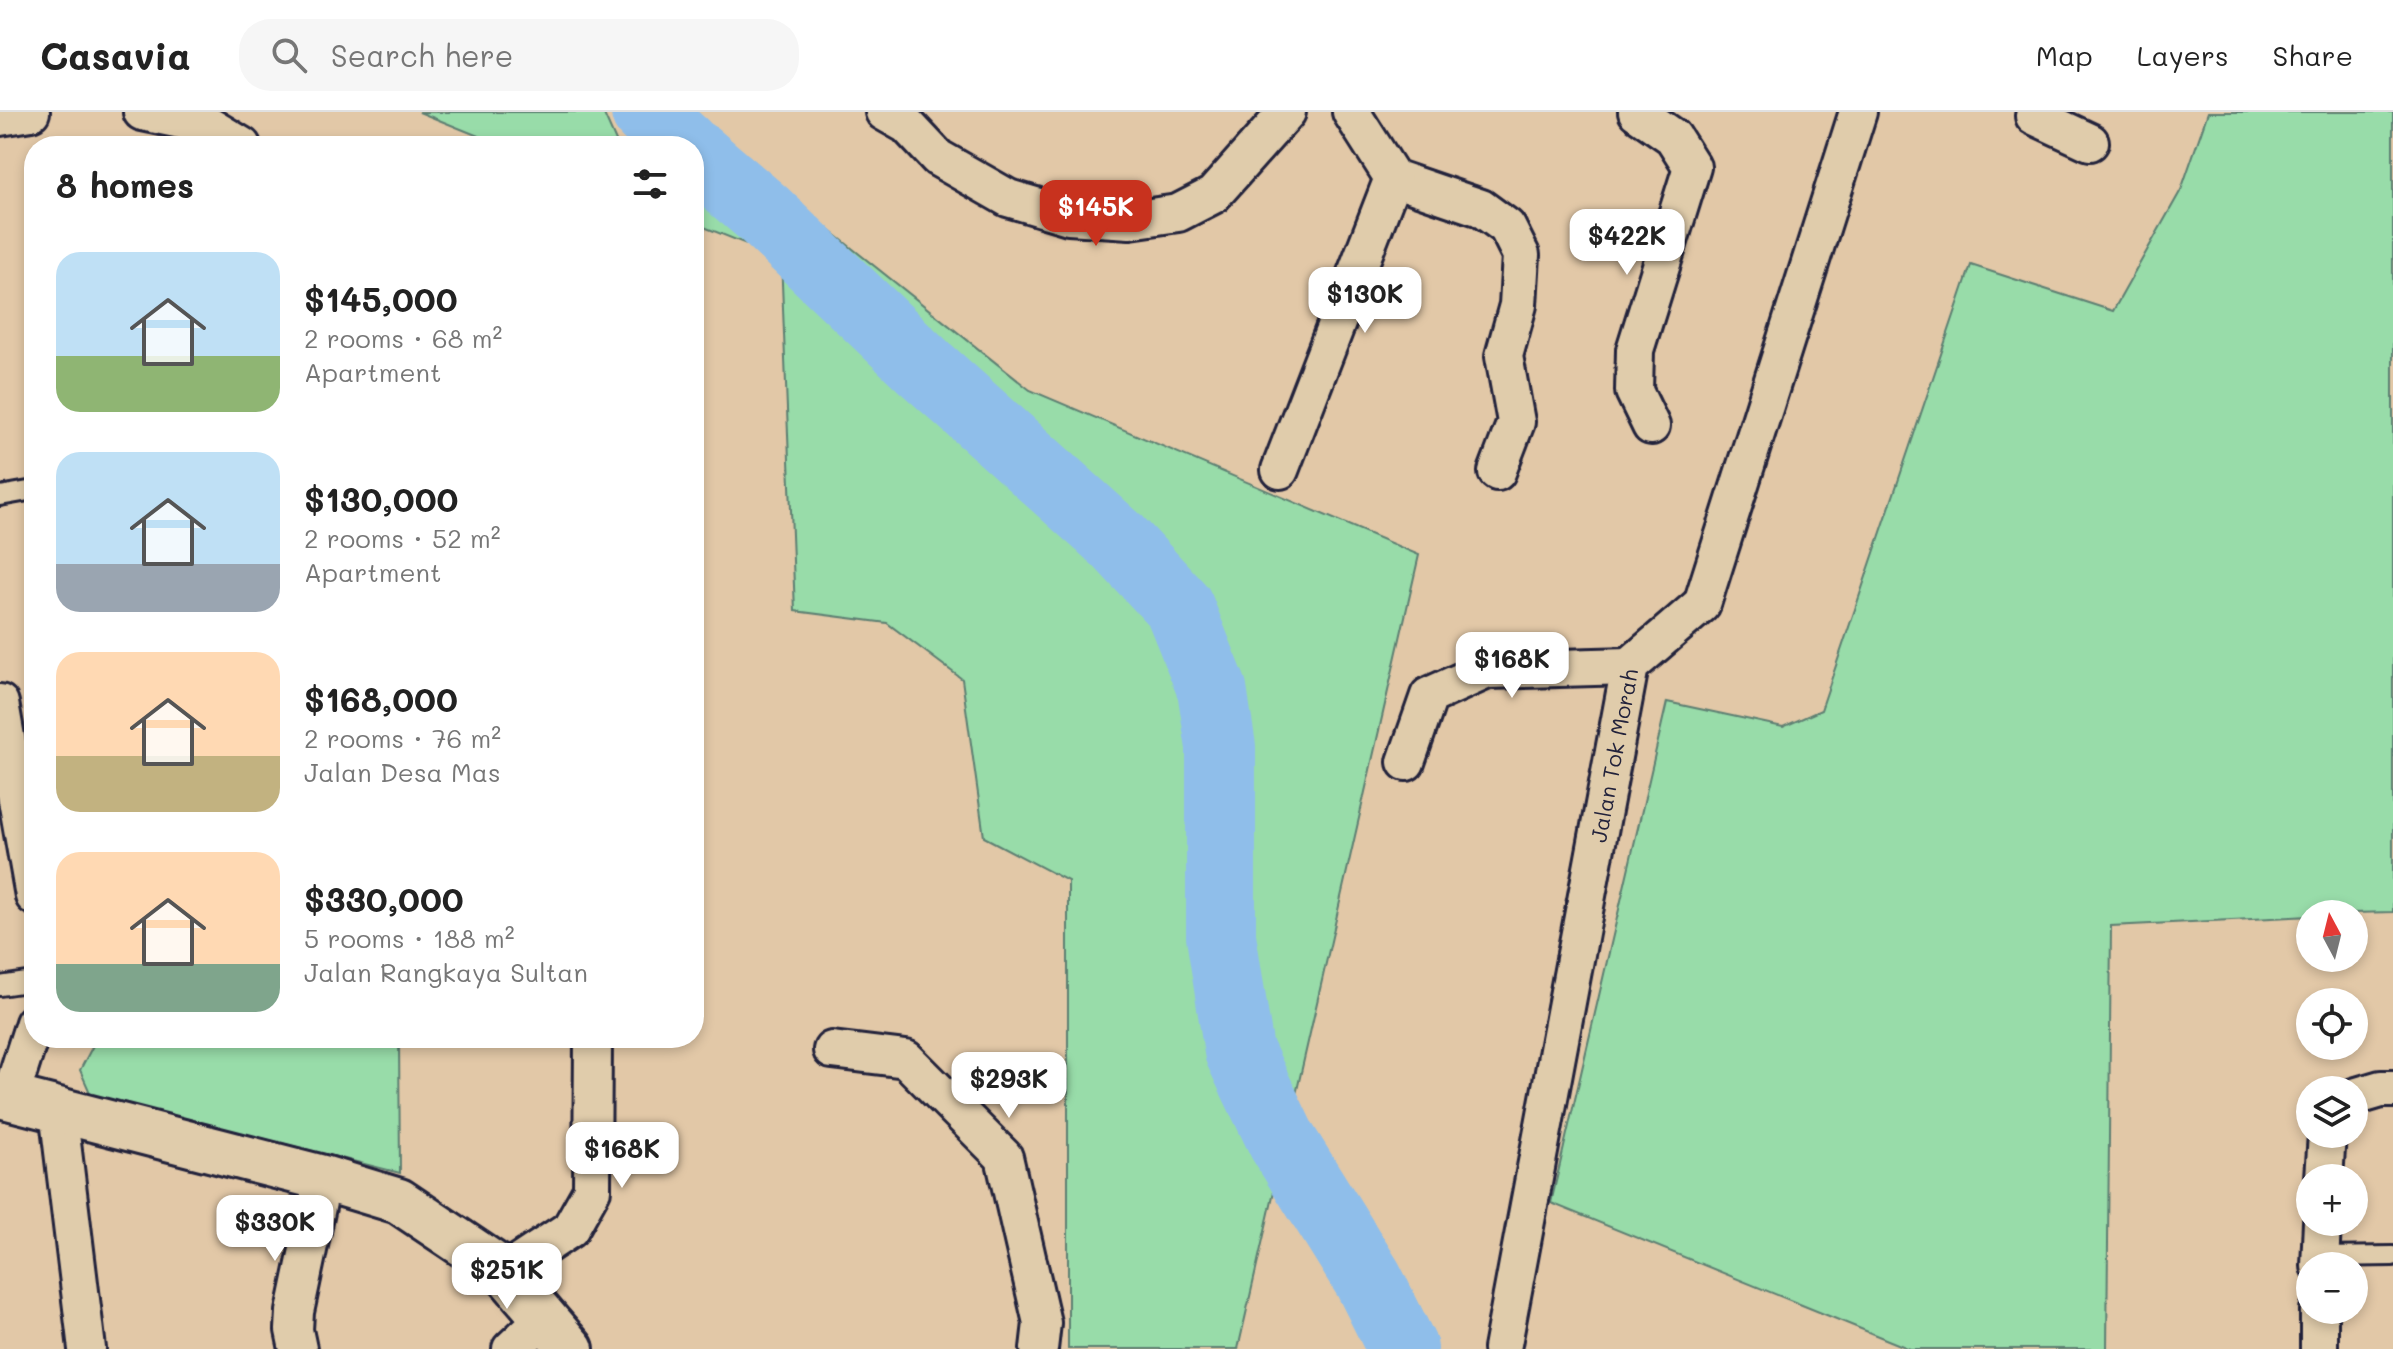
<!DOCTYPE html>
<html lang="en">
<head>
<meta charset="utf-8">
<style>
	:root { --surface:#fff; --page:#f6f6f6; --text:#222; --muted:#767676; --line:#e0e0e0; --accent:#c8321e }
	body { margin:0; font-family:Mali,sans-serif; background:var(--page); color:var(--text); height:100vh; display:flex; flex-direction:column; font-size:30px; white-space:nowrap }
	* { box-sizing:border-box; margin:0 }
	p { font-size:26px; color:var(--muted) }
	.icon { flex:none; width:44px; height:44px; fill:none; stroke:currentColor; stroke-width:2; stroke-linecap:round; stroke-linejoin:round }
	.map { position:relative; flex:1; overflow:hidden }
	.details { position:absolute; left:24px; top:24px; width:680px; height:912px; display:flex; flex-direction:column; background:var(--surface); border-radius:32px; box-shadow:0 4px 12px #0003 }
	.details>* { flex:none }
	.needle { width:52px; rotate:353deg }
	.tools { position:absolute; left:2296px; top:788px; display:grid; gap:16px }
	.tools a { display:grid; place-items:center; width:72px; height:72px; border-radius:50%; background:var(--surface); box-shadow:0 4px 12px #0003; font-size:40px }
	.price { position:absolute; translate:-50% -68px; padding:0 18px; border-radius:16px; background:#fff; color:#222; font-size:26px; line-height:52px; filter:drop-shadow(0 2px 4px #0008) }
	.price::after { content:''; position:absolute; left:50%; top:48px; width:24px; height:18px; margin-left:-12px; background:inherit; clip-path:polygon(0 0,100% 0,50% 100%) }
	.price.active { background:var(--accent); color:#fff }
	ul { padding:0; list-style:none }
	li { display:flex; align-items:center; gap:24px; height:200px; padding:0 32px }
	li span { display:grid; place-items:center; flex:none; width:224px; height:160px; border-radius:24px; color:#555 }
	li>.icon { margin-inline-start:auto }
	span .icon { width:96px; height:96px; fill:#fffc; stroke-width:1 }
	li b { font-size:34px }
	h2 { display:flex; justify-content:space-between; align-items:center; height:96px; padding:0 32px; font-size:34px }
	header { display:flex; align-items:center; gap:48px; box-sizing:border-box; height:112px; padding:0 40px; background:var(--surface); border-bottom:2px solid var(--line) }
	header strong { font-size:38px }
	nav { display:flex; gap:44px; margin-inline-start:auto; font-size:28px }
	.search { width:560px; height:72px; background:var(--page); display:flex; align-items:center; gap:20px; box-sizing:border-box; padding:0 28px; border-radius:32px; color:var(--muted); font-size:30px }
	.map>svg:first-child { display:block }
	.green { fill:#98dca9; stroke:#5d7f72; stroke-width:2 }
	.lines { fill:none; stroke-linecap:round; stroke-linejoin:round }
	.river { stroke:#8fbeea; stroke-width:70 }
	.lane-casing { stroke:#22223b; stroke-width:24 }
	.street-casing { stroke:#22223b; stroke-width:42 }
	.secondary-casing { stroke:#22223b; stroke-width:50 }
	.lane { stroke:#e0ccab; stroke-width:18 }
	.street { stroke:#e0ccab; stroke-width:36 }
	.secondary { stroke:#e0ccab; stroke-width:44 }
	.labels { text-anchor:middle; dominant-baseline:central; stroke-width:7; stroke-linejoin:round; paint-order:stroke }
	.street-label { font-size:22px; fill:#22223b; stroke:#e0ccab }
</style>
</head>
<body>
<header>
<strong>Casavia</strong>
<div class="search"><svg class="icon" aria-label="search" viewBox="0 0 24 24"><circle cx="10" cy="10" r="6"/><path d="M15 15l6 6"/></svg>Search here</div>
<nav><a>Map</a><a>Layers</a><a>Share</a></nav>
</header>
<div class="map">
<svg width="2393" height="1237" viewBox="0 0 2393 1237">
	<rect width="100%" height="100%" fill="#e2c8a7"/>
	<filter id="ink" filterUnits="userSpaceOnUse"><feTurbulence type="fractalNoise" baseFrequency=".0125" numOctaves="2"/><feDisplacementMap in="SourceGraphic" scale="16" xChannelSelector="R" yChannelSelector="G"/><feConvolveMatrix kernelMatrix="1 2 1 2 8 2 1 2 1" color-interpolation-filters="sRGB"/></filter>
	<g filter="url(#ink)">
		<path class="green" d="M419,0H603L618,34H503Z
			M2208,0H2393V800L2310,802V804L2111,814L2107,1237H1910L1551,1091L1667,590L1783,615L1821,598L1971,153L2113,199L2181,78Z
			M694,59L779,78L1030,278L1419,443L1238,1237H1068V769L984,725L962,567L887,511L795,499L781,146L694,111Z
			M97,926H399L400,1061L91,983L80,958Z"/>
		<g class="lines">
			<path class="river" d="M646,0L684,34
				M694,42L763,101L923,254L1118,429L1179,495L1212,577L1221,635V824L1239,939L1282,1029L1368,1167L1403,1237"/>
			<g class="lane-casing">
				<path id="lane" d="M0,384L34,378
					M0,874L34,869
					M2320,1145L2393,1144"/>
			</g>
			<g class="street-casing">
				<g id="street">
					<path d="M142,0L209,14L242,34"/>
					<path d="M884,0L907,13L938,46L1008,86L1069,104L1130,108L1178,101L1213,83L1287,0"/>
					<path d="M1351,0L1393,66L1481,96L1507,115L1521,143L1518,193L1504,244L1516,310L1497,360"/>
					<path d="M1637,0L1673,25L1692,55L1635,238L1634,279L1651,314"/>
					<path d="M2036,0L2034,4L2090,30"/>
					<path d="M0,5L31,0"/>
					<path d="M1280,358L1393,66"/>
					<path d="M0,591L34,784"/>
					<path d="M1406,650L1429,584L1487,558L1630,554"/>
					<path d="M832,938L906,947L1004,1045L1042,1211L1039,1237"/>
					<path d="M2354,985L2381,977H2393"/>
					<path d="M10,986L34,911"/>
					<path d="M58,998L87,1237"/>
					<path d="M2324,1066L2327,1022"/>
					<path d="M2320,1154L2322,1110"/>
					<path d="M505,1160L570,1117L592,1078L593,926"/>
					<path d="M298,1237L294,1218L295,1200L323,1066"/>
					<path d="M511,1237L544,1206"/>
					<path id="s1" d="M1502,1237L1630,554L1702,492L1858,0"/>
					<path d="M2319,1237V1198"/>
				</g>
			</g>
			<g class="secondary-casing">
				<path id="secondary" d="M0,983L323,1066L399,1089L505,1160L571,1237"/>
			</g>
			<use href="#lane" class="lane"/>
			<use href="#street" class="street"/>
			<use href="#secondary" class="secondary"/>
		</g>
	</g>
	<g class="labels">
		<g class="street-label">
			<text stroke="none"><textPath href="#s1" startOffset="604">Jalan Tok Morah</textPath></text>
		</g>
	</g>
</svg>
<div class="tools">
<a><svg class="needle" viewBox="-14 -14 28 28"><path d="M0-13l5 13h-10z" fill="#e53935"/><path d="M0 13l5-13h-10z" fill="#767676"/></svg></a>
<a><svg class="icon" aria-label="locate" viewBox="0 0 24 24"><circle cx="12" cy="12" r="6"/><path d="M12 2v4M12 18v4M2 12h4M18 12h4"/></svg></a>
<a><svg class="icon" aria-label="layers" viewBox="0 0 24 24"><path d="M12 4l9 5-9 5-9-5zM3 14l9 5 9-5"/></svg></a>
<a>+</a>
<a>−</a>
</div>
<b class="price active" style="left:1096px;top:136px">$145K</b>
<b class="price" style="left:1627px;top:165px">$422K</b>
<b class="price" style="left:1365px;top:223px">$130K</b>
<b class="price" style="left:1512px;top:588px">$168K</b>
<b class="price" style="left:1009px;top:1008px">$293K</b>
<b class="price" style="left:622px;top:1078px">$168K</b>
<b class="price" style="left:275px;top:1151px">$330K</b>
<b class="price" style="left:507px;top:1199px">$251K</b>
<section class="details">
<h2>8 homes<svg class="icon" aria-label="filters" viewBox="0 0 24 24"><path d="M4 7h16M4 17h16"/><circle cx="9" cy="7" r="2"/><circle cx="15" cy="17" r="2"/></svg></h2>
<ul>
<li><span style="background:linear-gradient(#bfe0f5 65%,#8fb573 0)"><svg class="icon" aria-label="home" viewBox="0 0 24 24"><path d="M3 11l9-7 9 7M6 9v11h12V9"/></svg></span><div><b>$145,000</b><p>2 rooms · 68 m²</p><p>Apartment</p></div></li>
<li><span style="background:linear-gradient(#bfe0f5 70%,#9aa5b1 0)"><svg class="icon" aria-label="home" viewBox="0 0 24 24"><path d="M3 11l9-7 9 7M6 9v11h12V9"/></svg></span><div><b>$130,000</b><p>2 rooms · 52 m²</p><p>Apartment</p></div></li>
<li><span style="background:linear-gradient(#ffd9b3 65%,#c2b280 0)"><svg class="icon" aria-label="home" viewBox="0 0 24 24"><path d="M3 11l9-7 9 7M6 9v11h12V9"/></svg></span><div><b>$168,000</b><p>2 rooms · 76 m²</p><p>Jalan Desa Mas</p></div></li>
<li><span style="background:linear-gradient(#ffd9b3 70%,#7fa58c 0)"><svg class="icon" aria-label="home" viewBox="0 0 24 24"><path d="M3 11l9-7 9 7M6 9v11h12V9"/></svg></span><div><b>$330,000</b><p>5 rooms · 188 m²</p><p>Jalan Rangkaya Sultan</p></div></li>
</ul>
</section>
</div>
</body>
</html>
